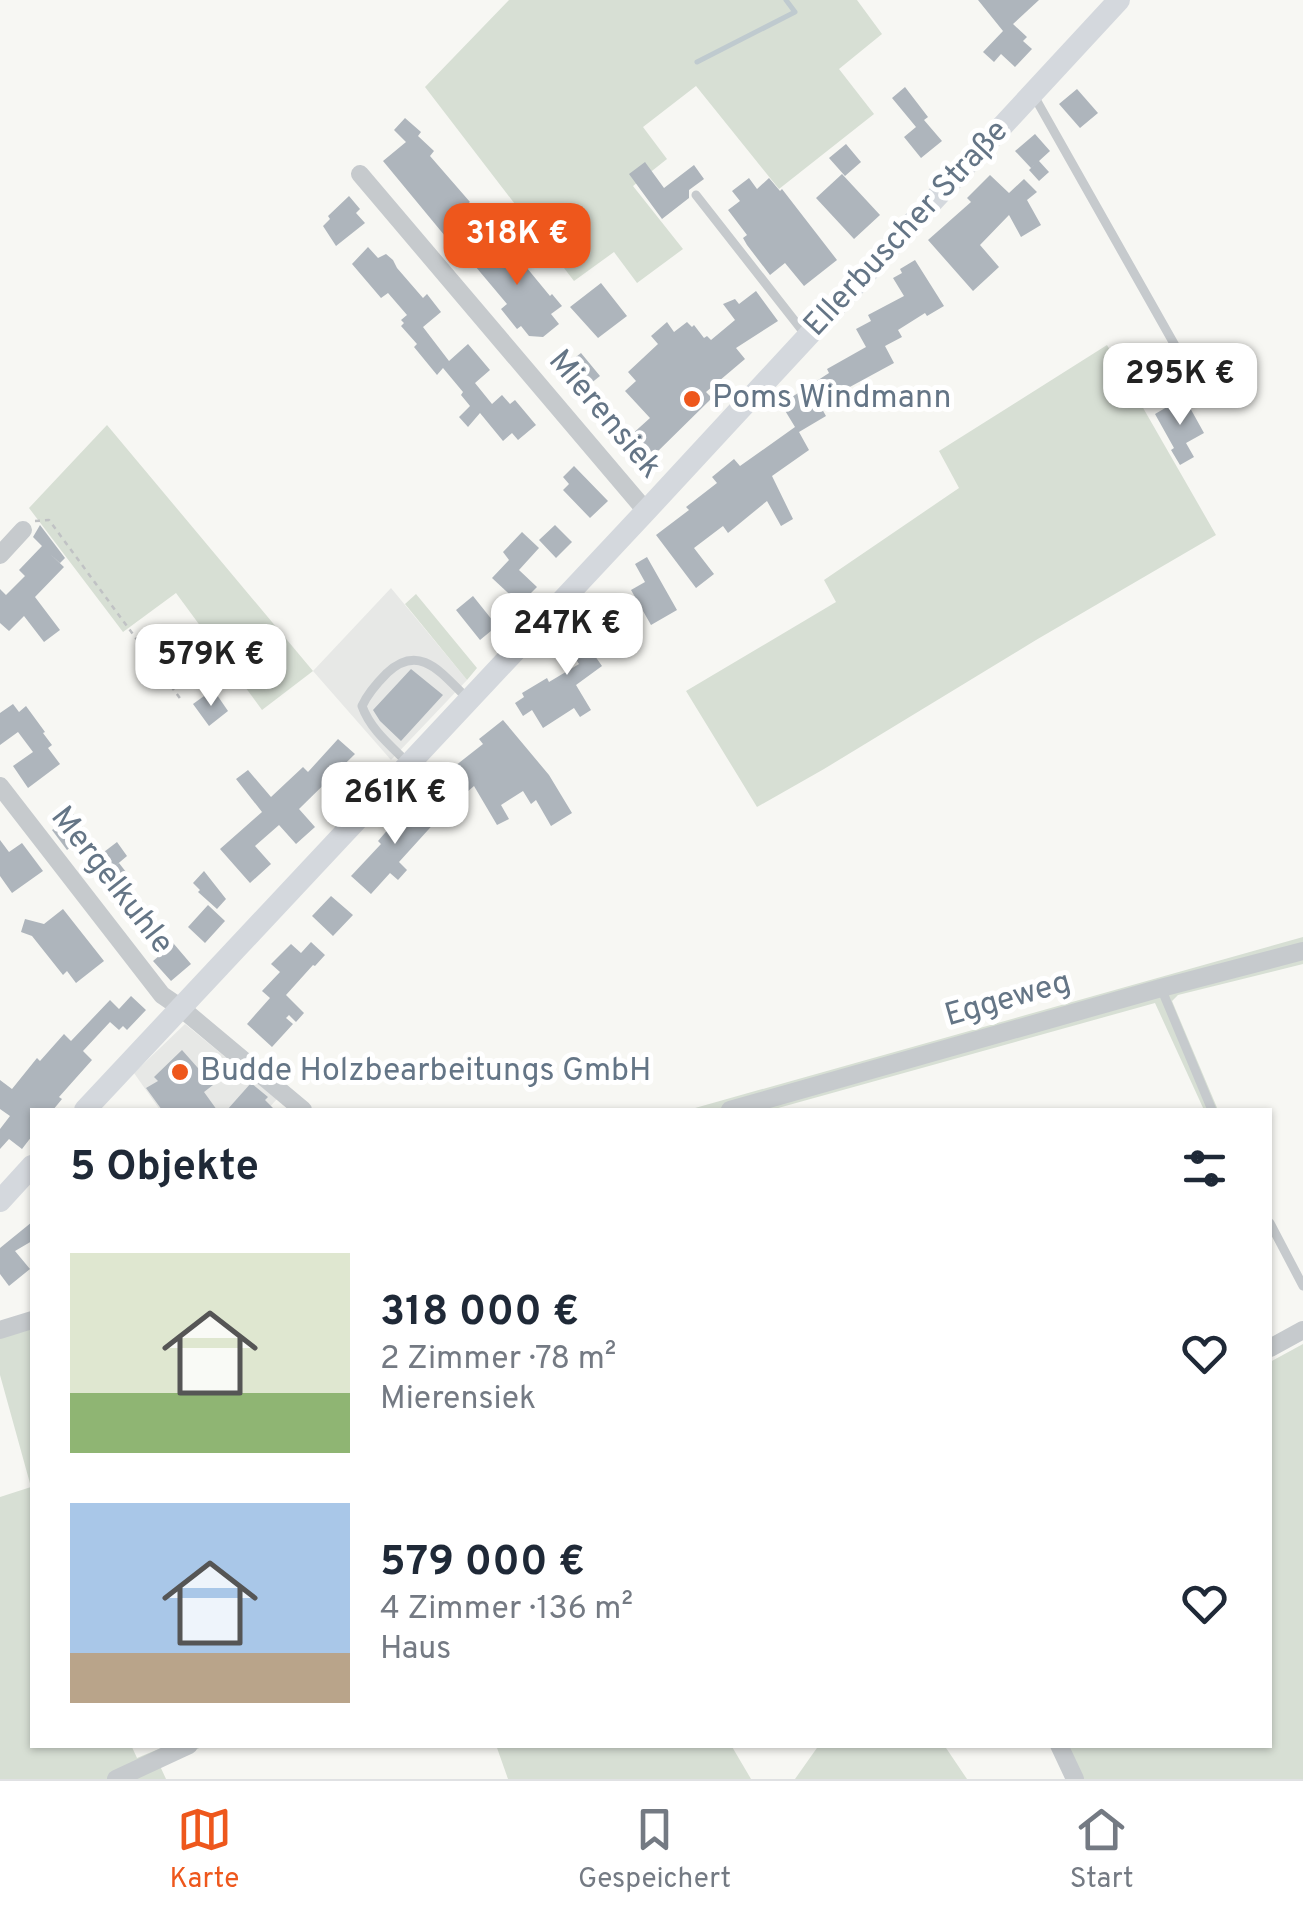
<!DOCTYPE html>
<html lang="de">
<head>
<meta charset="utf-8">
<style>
	:root { --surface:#fff; --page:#f6f6f7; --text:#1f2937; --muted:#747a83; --line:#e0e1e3; --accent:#ee571c }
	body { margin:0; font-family:Overpass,sans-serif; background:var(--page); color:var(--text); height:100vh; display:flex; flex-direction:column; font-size:38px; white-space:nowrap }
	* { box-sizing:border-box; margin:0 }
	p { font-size:32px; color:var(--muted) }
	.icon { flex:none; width:55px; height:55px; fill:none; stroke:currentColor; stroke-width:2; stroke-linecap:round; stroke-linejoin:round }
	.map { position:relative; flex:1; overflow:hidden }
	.panel { position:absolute; left:30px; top:1108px; width:1242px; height:640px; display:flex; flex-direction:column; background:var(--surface); border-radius:0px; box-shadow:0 2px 8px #0004 }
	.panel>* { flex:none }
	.price { position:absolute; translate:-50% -85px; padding:0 22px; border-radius:20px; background:#fff; color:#222; font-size:32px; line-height:65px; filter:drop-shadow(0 2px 5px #0008) }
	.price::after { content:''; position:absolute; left:50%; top:60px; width:30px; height:22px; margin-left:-15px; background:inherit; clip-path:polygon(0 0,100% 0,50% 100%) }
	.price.active { background:var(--accent); color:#fff }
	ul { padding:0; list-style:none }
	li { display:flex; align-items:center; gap:30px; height:250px; padding:0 40px }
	li span { display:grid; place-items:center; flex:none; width:280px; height:200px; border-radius:0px; color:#555 }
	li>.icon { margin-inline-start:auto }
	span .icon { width:120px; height:120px; fill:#fffc; stroke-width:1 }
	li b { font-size:42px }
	h2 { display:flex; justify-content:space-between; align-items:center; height:120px; padding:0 40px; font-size:42px }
	.dock { display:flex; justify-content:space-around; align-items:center; height:140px; border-top:2px solid var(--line); background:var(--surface); font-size:28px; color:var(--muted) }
	.dock a { display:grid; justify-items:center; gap:5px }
	.dock .active { color:var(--accent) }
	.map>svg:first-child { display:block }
	.built { fill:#e7e8e6 }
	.green { fill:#d7dfd4 }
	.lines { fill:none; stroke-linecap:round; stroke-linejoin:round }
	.stream { stroke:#bfcacf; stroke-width:5 }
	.building { fill:#aeb5bc }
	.path { stroke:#c0c2c4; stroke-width:2.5; stroke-dasharray:5 5; stroke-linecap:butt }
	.lane { stroke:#c6cacd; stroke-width:9 }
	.street { stroke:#c6cacd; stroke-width:18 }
	.secondary { stroke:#d4d8dd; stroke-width:22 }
	.poi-dot { fill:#ee571c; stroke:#fff; stroke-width:4 }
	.labels { text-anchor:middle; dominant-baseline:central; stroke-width:10; stroke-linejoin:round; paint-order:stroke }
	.street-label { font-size:32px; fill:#647586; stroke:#fff }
	.poi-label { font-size:32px; fill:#647586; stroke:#fff; text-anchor:start }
</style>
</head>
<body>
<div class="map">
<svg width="1303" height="1779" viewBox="0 0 1303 1779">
	<rect width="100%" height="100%" fill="#f7f7f3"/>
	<path class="built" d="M391,588L467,680L391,760L313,671Z
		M185,1024L277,1099L267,1110H160L134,1073Z"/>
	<path class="green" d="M509,0H857L882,34L839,69L874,114L779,189L696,86L643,127L667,159L633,186L683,249L637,283L614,252L574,281L425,87Z
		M1107,345L1216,535L1036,640L824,769L757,807L686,691L836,602L824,580L959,488L939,451Z
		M107,425L313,671L262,710L176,593L123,632L29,508Z
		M416,594L477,668L467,680L405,604Z
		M1303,937V964L1178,995L1172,1001L1218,1110H1204L1155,1003L771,1110H688Z
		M32,1329V1745H131L137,1758L168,1745H206L160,1766L166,1779H0V1497L31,1487L0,1375V1338Z
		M1303,1344V1779H1081L1064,1745H1270V1362Z
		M496,1745H731L751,1779H508Z
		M819,1745H944L967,1779H795Z"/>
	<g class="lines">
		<path class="stream" d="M697,62L795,12L786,0"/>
	</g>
	<path class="building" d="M978,0H1039L1013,24L1027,37L1023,41L1032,49L1015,67L1001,54L994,62L983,52L1003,31Z
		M905,87L928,117L924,120L942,141L921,158L904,137L916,127L892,98Z
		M1077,89L1098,113L1080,128L1059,104Z
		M405,118L421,132L418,136L434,151L430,156L470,202L458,212L464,220L445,236L383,161L406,142L394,130Z
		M1035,134L1050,151L1039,161L1049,172L1039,181L1029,170L1035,164L1031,168L1015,151Z
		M846,144L861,162L845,176L829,158Z
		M645,162L664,188L694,165L704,179L689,190V198L662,219L629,174Z
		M842,174L880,215L854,239L816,198Z
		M990,175L1009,193L1024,179L1037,192L1027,200L1041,225L1021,237L1009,215L980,245L999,267L973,291L928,240L971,202L967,198Z
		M749,178L757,189L769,178L780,191L782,189L837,260L804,286L785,263L770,275L747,245L743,238L747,235L728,210L740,201L732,191Z
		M349,196L360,209L356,213L365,223L336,246L323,226L330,219L328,216Z
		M502,234L524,260L522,262L550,296L552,294L562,306L551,314L559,324L543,337L529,336L521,326L517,329L501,309L507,304L470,260Z
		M368,247L378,258L386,254L393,260L397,268L423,298L427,294L441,312L423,327L449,361L468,344L490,370L475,383L492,404L502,395L510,404L515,400L536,425L518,440L512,433L503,441L480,413L468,427L459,417L470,406L461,395L463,392L443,368L437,375L414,347L417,344L401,326L404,323L401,320L407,315L388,293L381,298L352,264Z
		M915,260L944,306L927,316L925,313L898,330L902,337L885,346L894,363L824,401L828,406L822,409L826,416L799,432L809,450L772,476L793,519L781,526L767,501L728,533L723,526L694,548L714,574L696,588L656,535L689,510L686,507L717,483L712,477L734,459L740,466L795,427L781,404L829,373L827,369L866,347L856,329L871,321L868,315L904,296L893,278L902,273L900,269Z
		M601,283L627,316L598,338L570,307Z
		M756,291L778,321L736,348L745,359L706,392L712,398L651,458L649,456L644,460L631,447L636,442L630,436L650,418L625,391L636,381L628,372L658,344L651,336L667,322L674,332L687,322L692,327L694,325L704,338L707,336L711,340L735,320L723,304L735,299L739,304Z
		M581,353L600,376L580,392L562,368Z
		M1184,397L1204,433L1186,443L1194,457L1180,465L1171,450L1174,448L1155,414Z
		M574,466L608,501L590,518L563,490L569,484L563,477Z
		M40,525L65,558L60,563L50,554L64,567L35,597L60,630L44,642L24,616L9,631L0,623V589L6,595L25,576L19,570L42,546L33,537Z
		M555,525L572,542L556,558L539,540Z
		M522,532L539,548L519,570L537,587L520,604L492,578L509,560L503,552Z
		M647,557L677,610L651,625L631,590L645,582L635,564Z
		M473,596L497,626L480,640L456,610Z
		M593,609L611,634L590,649L602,666L576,685L591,710L580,717L574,708L543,728L532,710L523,716L515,703L524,697L522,693L547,678L549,682L579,664L575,658L587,649L570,626Z
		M411,669L443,695L401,741L380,721L373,710Z
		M217,695L228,711L209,726L193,704L204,696L208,701Z
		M13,704L19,712L26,706L45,732L43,733L52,745L48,748L60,764L28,788L13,766L33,752L18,732L0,745V713Z
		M503,720L549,775L572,813L551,826L536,800L531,804L523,791L501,805L509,819L497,825L474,786L459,799L441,777L483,744L479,739Z
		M338,739L355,754L299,809L315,827L296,844L279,825L255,846L271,864L250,883L220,849L262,812L236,779L248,770L271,797L303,767L308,772Z
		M415,798L438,819L399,862L407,870L398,880L390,873L371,894L351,876L381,844L378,841Z
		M73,814L88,833L67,850L52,830Z
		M0,840L9,852L22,843L43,871L12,893L0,876Z
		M117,842L127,856L114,867L119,863L133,881L122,889L123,897L110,893L99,878L110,869L100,855Z
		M204,871L226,899L217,909L198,892L200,890L193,883Z
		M331,896L353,915L333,936L312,916Z
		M208,905L225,921L205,943L188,927Z
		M63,909L104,961L76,983L67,971L63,975L32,936L21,932L25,919L44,924Z
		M151,917L191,964L171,981L153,961L159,956L156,952L159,949L140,927Z
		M311,942L325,955L315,966L313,965L286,995L304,1013L296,1022L289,1015L286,1018L293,1024L272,1047L247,1024L270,998L262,991L280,972L271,964L291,944L301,953Z
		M131,996L146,1010L127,1030L123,1026L119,1030L110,1022L83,1051L92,1060L59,1097L62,1099L53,1110H32V1136L22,1149L9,1139L0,1149V1129L10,1116L0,1109V1080L12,1089L37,1058L40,1061L64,1034L71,1041L110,1000L119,1009Z
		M182,1050L213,1085L204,1092L217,1110H162L146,1088L158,1081L154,1077Z
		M251,1083L268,1097L265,1100L275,1110H227Z
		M32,1222V1241L15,1251L30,1269L9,1286L0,1274V1248Z"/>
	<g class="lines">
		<path class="path" d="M35,521L49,520L182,701"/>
		<path class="lane" d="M1034,96L1190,372
			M696,195L805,334
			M408,763C391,746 370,729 362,706C368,693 377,683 387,673C420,642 442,674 467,698
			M1161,988L1212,1110
			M1270,1223L1303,1286"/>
		<path class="street" d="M360,174L646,511
			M0,555L23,530
			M0,786L162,995L181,1008L303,1110
			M730,1110L1161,988L1303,951
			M0,1330L32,1320
			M1270,1348L1303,1330
			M1059,1745L1075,1779
			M116,1779L189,1745"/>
		<path class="secondary" d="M85,1110L646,511L1119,0
			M0,1201L32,1166"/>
	</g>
	<g class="poi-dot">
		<circle cx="692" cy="399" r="10"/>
		<circle cx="180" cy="1072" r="10"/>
	</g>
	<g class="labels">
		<g class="street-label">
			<text transform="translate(907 229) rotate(-47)">Ellerbuscher Straße</text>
			<text transform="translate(604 415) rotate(50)">Mierensiek</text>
			<text transform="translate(111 881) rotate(52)">Mergelkuhle</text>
			<text transform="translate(1008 1000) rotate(-16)">Eggeweg</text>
		</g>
		<g class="poi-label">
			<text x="712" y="399">Poms Windmann</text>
			<text x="200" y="1072">Budde Holzbearbeitungs GmbH</text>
		</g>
	</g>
</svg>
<b class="price active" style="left:517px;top:288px">318K €</b>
<b class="price" style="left:1180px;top:428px">295K €</b>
<b class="price" style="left:567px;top:678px">247K €</b>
<b class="price" style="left:211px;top:709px">579K €</b>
<b class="price" style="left:395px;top:847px">261K €</b>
<section class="panel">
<h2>5 Objekte<svg class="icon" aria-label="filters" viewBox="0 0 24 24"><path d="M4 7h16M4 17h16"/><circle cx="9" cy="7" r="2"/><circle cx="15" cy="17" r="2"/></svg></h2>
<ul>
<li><span style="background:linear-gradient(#dfe7d0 70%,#8fb573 0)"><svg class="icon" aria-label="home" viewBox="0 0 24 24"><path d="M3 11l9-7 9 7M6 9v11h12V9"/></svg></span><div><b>318 000 €</b><p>2 Zimmer · 78 m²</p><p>Mierensiek</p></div><svg class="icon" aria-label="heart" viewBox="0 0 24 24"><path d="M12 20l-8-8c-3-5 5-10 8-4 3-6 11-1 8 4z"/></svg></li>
<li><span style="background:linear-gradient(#a9c7e8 75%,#b9a48a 0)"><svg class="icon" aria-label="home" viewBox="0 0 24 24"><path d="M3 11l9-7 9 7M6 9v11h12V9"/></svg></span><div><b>579 000 €</b><p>4 Zimmer · 136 m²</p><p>Haus</p></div><svg class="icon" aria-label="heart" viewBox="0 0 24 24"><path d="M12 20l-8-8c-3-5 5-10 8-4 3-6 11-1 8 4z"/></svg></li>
</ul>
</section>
</div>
<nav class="dock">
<a class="active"><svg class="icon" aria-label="map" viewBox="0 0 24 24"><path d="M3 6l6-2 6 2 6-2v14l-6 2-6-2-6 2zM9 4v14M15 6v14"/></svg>Karte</a>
<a><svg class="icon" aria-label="saved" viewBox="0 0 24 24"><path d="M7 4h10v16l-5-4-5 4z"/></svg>Gespeichert</a>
<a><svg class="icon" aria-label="home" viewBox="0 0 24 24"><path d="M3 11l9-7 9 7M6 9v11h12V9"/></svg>Start</a>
</nav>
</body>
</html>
